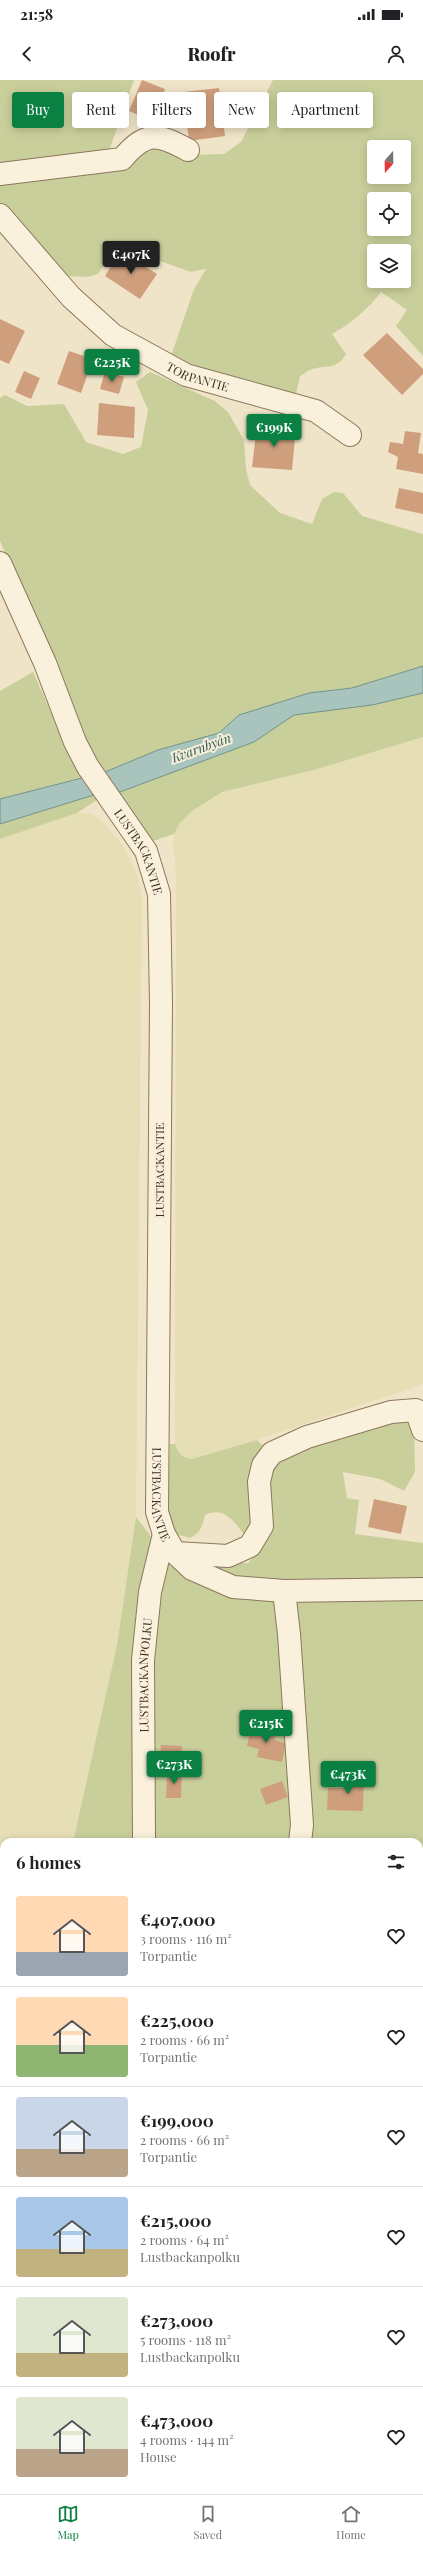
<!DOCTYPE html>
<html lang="en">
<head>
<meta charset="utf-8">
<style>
	:root { --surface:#fff; --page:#f6f6f6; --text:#202124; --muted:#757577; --line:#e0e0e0; --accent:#0b8043 }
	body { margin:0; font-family:"Playfair Display",serif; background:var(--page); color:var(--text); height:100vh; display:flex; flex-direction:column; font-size:15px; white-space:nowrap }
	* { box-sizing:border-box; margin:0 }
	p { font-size:13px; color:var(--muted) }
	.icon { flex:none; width:22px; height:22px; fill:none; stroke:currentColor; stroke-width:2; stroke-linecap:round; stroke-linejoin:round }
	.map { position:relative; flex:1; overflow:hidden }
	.sheet { position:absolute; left:0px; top:1758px; width:423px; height:656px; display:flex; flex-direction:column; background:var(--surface); border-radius:12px 12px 0 0; box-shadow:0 2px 10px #0003 }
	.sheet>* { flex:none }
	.top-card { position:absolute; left:12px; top:12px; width:399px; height:36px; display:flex; gap:8px }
	.needle { width:26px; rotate:200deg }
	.fabs { position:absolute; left:367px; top:60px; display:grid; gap:8px }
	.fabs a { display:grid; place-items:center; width:44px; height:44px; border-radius:4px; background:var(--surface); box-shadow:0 2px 10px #0003; font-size:20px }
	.price { position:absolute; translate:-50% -34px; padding:0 9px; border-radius:4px; background:var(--accent); color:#fff; font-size:13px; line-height:26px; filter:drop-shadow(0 1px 2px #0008) }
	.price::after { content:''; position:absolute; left:50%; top:24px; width:12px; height:9px; margin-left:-6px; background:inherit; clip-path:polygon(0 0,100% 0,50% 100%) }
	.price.active { background:#222; color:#fff }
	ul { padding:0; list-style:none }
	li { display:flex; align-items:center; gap:12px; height:100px; padding:0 16px }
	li+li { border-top:1px solid var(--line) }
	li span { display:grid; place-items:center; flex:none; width:112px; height:80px; border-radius:4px; color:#555 }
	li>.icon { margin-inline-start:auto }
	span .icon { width:48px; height:48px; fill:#fffc; stroke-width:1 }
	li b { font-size:17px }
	h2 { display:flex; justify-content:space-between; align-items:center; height:48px; padding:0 16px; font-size:17px }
	.pill { padding:0 14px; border-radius:4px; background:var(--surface); box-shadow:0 2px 10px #0003; font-size:14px; line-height:36px }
	.pill.active { background:var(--accent); color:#fff }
	.status { display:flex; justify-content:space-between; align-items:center; height:28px; padding:0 20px; background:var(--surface); direction:ltr }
	.status svg { height:11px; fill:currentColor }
	header { display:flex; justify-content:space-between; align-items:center; height:52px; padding:0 16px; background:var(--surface); font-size:18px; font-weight:800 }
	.tabs { display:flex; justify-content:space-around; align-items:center; height:56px; border-top:1px solid var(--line); background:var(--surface); font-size:11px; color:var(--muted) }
	.tabs a { display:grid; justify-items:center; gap:2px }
	.tabs .active { color:var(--accent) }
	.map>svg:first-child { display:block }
	.farmland { fill:#e6deb5 }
	.green { fill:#c9cf9b; fill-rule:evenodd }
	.water { fill:#a9c4bc; stroke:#6f938a }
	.building { fill:#cf9f7d }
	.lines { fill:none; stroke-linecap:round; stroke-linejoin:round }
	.minor-casing { stroke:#8d765c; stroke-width:24 }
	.minor { stroke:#faf1dc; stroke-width:22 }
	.labels { text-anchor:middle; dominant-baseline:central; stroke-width:4; stroke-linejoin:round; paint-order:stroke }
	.street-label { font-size:12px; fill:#3d2e20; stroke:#f7eed8 }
	.water-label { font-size:13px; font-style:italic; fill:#2f5d5a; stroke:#f7eed8 }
</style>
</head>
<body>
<div class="status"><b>21:58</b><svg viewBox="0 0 49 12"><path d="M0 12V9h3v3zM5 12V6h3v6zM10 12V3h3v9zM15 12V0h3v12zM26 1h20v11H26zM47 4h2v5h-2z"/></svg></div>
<header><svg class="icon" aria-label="back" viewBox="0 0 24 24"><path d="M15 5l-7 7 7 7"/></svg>Roofr<svg class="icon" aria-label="person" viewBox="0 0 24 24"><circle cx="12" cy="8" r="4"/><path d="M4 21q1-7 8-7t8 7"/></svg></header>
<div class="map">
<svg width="423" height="2414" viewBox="0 0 423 2414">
	<rect width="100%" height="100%" fill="#f0e4c8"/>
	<path class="farmland" d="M423,657V1304L257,1360L192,1379L183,1377L177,1372L175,1364V1342L176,793L173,765L174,754L180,743L192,731L222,712L314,690Z
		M77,733L93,734L106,745L124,767L137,795L142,817L136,1437L117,1565L73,1762H4V2053L0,2068V759Z"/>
	<path class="green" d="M0,0H134L109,71L0,86Z
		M273,0H423V276L396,246L407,230L381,212C368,229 352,243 332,254L346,274C337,291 325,284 310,290C306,291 305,294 300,296L295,319L170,279L194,209L206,189L191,192L154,179L119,163L98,194L87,197L65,196L0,122V100L149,67L167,65L186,75L224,74L241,62ZM374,67H404V97H374ZM374,119H404V149H374ZM374,171H404V201H374Z
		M150,292L215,321L228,332L244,360L246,389L250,405L280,433L312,444L322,419L334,412L343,413L362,436L423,454V586L352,608L309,613L239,635L219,653L158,670L105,692L85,666L67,616L0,461V318L5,315L27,326L64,324L86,362L123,374L141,367L148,330L136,302Z
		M33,592L74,683L83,697L0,719V611Z
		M423,613V657L314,690L222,712L192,731L180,743L174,754L147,763L111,713L120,712L254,662L294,634L372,625Z
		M97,714L100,718L77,733L0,759V744Z
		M414,1338L415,1392L404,1411L380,1399L343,1392L347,1418L359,1420L355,1454L423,1463V2414H0V2068L4,2053V2410H419V1762H73L117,1565L136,1437L170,1481L248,1483L261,1468L270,1385L324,1355Z
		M257,1360L267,1370L251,1440L245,1456C234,1441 224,1426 205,1435C202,1446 201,1453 190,1458L176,1454L168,1430L170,1364H175C178,1374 182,1377 192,1379Z"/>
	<path class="water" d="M423,586V613L372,625L294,635L254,662L120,712L97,714L0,744V719L105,692L158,670L219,653L239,635L309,613L352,608Z"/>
	<path class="building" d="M142,0L165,9L153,41L129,31Z
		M219,8L225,56L189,61L183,12Z
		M121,171L157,194L140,219L105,196Z
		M0,239L25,251L9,284L0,280Z
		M387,253L423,289V294L402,315L363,275Z
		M69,271L93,279L81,313L57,304Z
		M24,291L40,298L31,319L15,312Z
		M105,291L124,297L119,314L100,309Z
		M99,323L135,327L134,358L97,355Z
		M257,345L296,348L292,390L252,387Z
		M405,351L421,353L418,373L423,374V394L396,389L398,377L388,372L390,362L403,364Z
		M399,408L423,413V434L395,428Z
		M374,1419L407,1426L401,1454L368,1447Z
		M251,1647L276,1652L274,1660L286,1663L282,1682L257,1677L259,1669L247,1666Z
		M161,1665L182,1666L181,1680L160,1679Z
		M167,1692H182L181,1718H166Z
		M344,1694H364L363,1731L327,1730L328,1708H344Z
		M282,1701L288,1717L266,1725L260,1709Z
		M423,1860V1924L419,1915V1862Z
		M0,2234L4,2235V2270L0,2269Z"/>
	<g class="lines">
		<g class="minor-casing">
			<g id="minor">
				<path d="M0,94L122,79C146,51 157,53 188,70"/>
				<path id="s1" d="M0,135L71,217L113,255L186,295L316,331L350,355"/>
				<path id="s2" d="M0,483L45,583L75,662L88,687L146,771L159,814L161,924L157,1432L164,1454L175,1473L192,1489L233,1507L284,1511L423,1509"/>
				<path d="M175,1473L228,1476L250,1466L262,1446L259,1402L263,1385L272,1373L307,1357L391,1332L416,1330L423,1350"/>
				<path d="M284,1511L289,1554L302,1745L300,1762"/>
				<path id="s3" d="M144,1762L143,1580L150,1512L164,1454"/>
			</g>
		</g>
		<use href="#minor" class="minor"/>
	</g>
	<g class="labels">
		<g class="street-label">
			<text stroke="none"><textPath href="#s1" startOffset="260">TORPANTIE</textPath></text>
			<text stroke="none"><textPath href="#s2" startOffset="322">LUSTBACKANTIE</textPath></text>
			<text transform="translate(159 1090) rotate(-90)">LUSTBACKANTIE</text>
			<text stroke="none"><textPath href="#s2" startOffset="970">LUSTBACKANTIE</textPath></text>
			<text stroke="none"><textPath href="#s3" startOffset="167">LUSTBACKANPOLKU</textPath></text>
		</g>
		<g class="water-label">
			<text transform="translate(201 667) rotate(-20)">Kvarnbyån</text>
		</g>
	</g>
</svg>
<div class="fabs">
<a><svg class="needle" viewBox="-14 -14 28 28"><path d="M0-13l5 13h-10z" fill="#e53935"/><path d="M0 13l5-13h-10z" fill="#757577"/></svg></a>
<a><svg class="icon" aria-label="locate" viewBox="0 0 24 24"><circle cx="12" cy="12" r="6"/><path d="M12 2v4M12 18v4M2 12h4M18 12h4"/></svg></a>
<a><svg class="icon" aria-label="layers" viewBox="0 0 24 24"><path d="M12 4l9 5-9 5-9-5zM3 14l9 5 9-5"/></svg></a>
</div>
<b class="price active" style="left:131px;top:195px">€407K</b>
<b class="price" style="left:112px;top:303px">€225K</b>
<b class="price" style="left:274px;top:368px">€199K</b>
<b class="price" style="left:266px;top:1664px">€215K</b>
<b class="price" style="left:174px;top:1705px">€273K</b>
<b class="price" style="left:348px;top:1715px">€473K</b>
<div class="top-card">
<a class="pill active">Buy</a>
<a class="pill">Rent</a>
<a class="pill">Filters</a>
<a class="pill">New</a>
<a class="pill">Apartment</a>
</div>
<section class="sheet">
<h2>6 homes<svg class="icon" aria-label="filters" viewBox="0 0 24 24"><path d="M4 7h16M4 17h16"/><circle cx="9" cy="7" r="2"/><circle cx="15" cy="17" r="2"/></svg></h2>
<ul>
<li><span style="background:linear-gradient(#ffd9b3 70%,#9aa5b1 0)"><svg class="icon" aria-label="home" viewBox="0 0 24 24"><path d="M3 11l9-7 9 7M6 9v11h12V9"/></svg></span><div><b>€407,000</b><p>3 rooms · 116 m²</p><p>Torpantie</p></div><svg class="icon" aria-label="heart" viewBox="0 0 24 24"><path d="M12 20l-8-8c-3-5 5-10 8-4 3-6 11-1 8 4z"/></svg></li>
<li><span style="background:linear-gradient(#ffd9b3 60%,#8fb573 0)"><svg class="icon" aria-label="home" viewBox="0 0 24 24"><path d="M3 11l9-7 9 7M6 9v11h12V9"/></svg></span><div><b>€225,000</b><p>2 rooms · 66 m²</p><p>Torpantie</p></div><svg class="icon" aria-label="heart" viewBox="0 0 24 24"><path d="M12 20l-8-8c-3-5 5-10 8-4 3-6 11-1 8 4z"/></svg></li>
<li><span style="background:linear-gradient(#c9d6e8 65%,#b9a48a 0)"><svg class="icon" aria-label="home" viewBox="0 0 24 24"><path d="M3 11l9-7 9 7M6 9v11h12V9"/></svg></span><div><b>€199,000</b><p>2 rooms · 66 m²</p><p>Torpantie</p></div><svg class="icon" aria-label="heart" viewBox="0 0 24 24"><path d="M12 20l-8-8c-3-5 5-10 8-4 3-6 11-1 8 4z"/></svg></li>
<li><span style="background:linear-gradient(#a9c7e8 65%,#c2b280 0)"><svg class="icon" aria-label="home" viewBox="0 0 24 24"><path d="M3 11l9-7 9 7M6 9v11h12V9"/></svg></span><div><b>€215,000</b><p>2 rooms · 64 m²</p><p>Lustbackanpolku</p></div><svg class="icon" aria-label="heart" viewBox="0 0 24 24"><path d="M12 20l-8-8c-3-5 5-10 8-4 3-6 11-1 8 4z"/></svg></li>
<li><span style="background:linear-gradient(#dfe7d0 70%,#c2b280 0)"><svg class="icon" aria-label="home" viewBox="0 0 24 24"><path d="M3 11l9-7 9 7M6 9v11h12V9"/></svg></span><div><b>€273,000</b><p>5 rooms · 118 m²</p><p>Lustbackanpolku</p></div><svg class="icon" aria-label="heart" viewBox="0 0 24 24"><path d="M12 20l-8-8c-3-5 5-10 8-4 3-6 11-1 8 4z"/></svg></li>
<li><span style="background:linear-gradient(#dfe7d0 65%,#b9a48a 0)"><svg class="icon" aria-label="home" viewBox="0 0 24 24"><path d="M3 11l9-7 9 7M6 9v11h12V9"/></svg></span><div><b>€473,000</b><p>4 rooms · 144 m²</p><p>House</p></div><svg class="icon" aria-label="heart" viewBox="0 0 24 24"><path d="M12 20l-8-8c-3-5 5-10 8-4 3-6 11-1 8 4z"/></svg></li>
</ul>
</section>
</div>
<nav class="tabs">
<a class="active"><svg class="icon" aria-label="map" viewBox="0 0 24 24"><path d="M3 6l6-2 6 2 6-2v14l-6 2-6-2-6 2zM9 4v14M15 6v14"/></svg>Map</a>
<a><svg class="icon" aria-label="saved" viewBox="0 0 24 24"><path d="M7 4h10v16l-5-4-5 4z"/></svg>Saved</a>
<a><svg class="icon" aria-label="home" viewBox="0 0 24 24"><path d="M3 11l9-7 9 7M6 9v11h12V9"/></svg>Home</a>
</nav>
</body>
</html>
